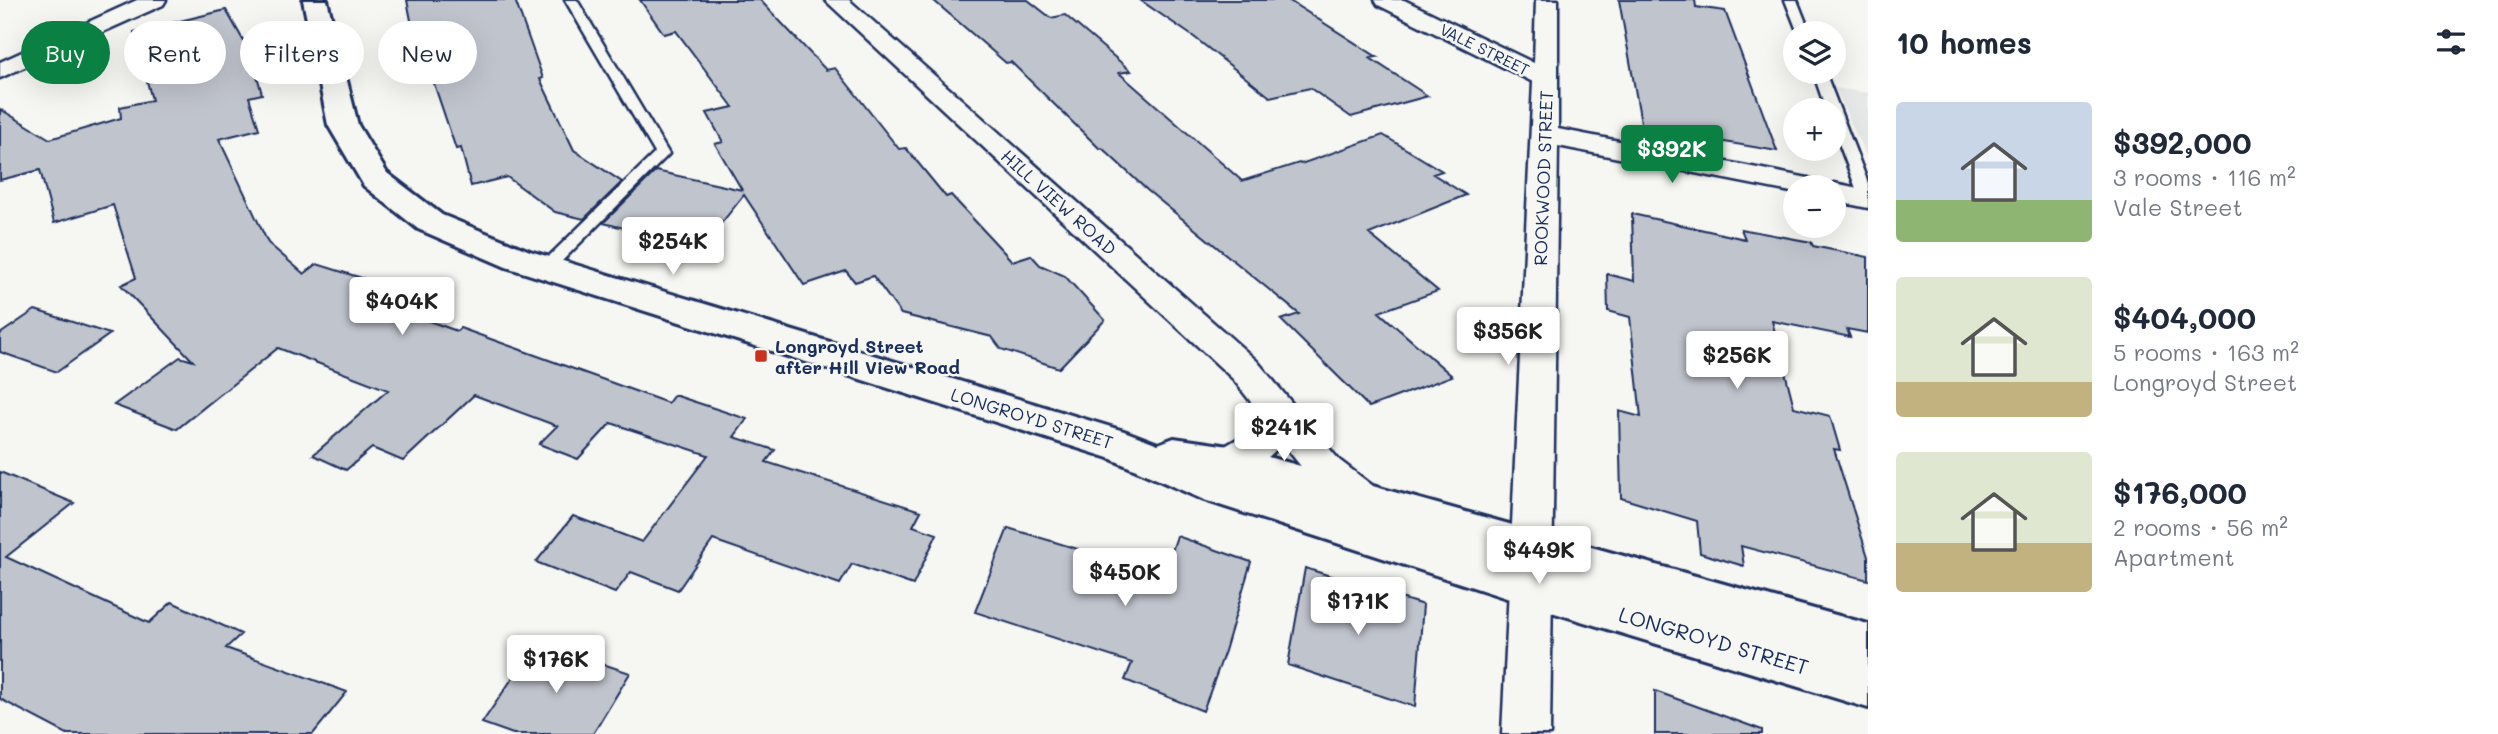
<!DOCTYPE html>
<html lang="en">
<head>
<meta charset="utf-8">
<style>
	:root { --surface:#fff; --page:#f2f2f3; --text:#1f2937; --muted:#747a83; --accent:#0b8043 }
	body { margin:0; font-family:Mali,sans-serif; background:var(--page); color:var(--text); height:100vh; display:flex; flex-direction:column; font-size:26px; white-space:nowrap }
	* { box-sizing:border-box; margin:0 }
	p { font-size:23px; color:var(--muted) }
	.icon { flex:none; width:38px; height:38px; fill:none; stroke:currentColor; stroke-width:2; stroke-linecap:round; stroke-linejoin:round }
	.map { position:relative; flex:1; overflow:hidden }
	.details { display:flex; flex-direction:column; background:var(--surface); width:630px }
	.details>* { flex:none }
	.guide { position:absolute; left:21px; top:21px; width:665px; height:63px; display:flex; gap:14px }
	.buttons { position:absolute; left:1783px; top:21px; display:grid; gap:14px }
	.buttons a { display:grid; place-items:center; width:63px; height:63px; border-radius:50%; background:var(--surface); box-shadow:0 7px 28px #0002; font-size:35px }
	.price { position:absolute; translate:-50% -60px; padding:0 16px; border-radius:7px; background:#fff; color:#222; font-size:23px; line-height:46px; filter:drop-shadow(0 2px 4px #0008) }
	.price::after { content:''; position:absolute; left:50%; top:42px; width:21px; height:16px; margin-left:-10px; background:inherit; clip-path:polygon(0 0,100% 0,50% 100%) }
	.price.active { background:var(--accent); color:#fff }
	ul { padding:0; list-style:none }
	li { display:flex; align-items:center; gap:21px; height:175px; padding:0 28px }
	li span { display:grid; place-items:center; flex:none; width:196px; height:140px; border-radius:7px; color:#555 }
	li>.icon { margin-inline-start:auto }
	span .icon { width:84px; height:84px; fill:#fffc; stroke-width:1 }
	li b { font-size:30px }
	h2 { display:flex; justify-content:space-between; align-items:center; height:84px; padding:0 28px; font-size:30px }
	.tag { padding:0 24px; border-radius:32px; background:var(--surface); box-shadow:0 7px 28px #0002; font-size:24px; line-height:63px }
	.tag.active { background:var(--accent); color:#fff }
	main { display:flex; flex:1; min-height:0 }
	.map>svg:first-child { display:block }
	.built { fill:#e6e7e7 }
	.building { fill:#c0c4cd; stroke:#1b2f5e; stroke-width:2 }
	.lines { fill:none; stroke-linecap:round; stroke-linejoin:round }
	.lane-casing { stroke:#1b2f5e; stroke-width:5 }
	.street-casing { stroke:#1b2f5e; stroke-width:5 }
	.secondary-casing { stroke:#1b2f5e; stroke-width:6 }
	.lane { fill:#f6f6f2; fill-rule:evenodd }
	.street { fill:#f6f6f2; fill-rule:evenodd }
	.secondary { fill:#f6f6f2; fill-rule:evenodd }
	.poi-dot { fill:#c8321e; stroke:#f6f6f2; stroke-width:2.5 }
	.labels { text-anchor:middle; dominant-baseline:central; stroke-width:5; stroke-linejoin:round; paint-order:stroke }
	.far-street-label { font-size:16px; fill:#1b2f5e; stroke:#f6f6f2 }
	.street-label { font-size:18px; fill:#1b2f5e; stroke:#f6f6f2 }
	.poi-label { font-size:18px; font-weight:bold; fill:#1b2f5e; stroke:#f6f6f2; text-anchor:start }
	.near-street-label { font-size:21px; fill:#1b2f5e; stroke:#f6f6f2 }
</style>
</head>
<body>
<main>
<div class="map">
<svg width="1868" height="734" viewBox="0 0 1868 734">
	<rect width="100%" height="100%" fill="#f6f6f2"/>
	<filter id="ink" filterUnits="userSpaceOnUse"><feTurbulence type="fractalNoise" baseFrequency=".0143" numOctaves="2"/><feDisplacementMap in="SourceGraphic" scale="14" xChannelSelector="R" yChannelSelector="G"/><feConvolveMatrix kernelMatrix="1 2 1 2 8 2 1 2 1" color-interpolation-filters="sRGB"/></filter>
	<g filter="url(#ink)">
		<path class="built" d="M1835,88L1868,93V160Z"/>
		<path class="building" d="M407,0H515L543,78L540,79L574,150L622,182L584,219L555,212L507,177L471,186L461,148L456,149L421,45L416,46Z
			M640,0H760L826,70L835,68L899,149L906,148L946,197L951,195L1012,261L1031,255L1040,265L1065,276L1105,320L1059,368L1001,349L992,337L901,314L873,276L855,282L846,271L804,285L744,195L708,240L658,230L653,235L603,223L656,171L742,190L715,144L723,142L707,113L733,107L676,31L664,34Z
			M933,0H1028L1051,18L1065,15L1131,71L1119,73L1242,181L1299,163L1301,164L1383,135L1442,171L1433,174L1466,195L1369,234L1438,291L1379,312L1452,376L1369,407L1281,320L1299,314L1147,190L1102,148L1100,149L1011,62L1006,63Z
			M1140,0H1288L1377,57L1370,58L1428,96L1351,117L1310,88L1270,97L1194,37Z
			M1619,0H1695L1696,7L1725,11L1777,151L1642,128Z
			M226,10L251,54L262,94L249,97L259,129L219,139L268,243L304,274L317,264L371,281L354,294L457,331L460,328L668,403L674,395L747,419L734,437L775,450L766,462L921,511L913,526L937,534L913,585L852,564L840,584L713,540L678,590L631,572L615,593L536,562L573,516L642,542L708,455L611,423L578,459L539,444L557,426L474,395L403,461L372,448L346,470L313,455L388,390L278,348L177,429L114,405L180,357L193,361L121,285L136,278L113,205L54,223L40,170L0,180V109L50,139L121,118L120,107L152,100L134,32Z
			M1632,214L1745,239L1741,229L1811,242L1813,246L1868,257V333L1847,329L1850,337L1772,321L1794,407L1830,416L1840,450L1834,449L1868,557V580L1741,546L1744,566L1700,553L1697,521L1621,498L1619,411L1641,417L1630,317L1608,311L1607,274L1634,281Z
			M35,310L110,334L57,372L0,352V334Z
			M0,472L74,503L6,557L149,623L172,602L241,634L226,648L347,692L313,734H67L0,699Z
			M1008,528L1164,575L1177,536L1251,562L1225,651L1203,711L1125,680L1132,663L975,612Z
			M1305,568L1423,605L1415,707L1288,665Z
			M537,642L630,673L593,734H513L482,723Z
			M1655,691L1762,730V734H1655Z"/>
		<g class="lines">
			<g class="lane-casing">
				<path id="lane" d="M565,0H577L669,154L553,270H541L539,267L541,264L655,153Z
					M1785,0H1797L1810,33H1798Z
					M1813,72H1825L1868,183V203L1860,199L1834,130V110H1826Z"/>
			</g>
			<g class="street-casing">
				<path id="street" d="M137,0H166L163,5L0,78V62Z
					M825,0H849L1257,361L1339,460L1377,489L1383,500L1377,511C1372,513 1366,516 1361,515C1334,511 1298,463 1282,442C1274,456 1248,473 1232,476C1226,477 1221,474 1215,472L1210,462L1215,452L1249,432L1258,411L1233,379Z
					M1375,0H1404L1534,63L1536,0H1558V129L1808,178L1818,181L1822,187H1796V193L1558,146L1550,734H1502L1533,82L1378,5Z
					M1834,183L1868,190V208L1834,201V187H1823Z"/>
			</g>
			<g class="secondary-casing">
				<path id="secondary" d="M303,0H327L358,125L387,173L442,215L530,251L1124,431L1158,444L1174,438L1229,446L1868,624V708L1528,605L1204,500L1109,458L506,267L418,229L364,186L328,125Z"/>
			</g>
			<use href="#lane" class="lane"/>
			<use href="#street" class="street"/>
			<use href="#secondary" class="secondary"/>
		</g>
	</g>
	<rect class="poi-dot" x="754" y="349" width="14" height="14" rx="3.5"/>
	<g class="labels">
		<g class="far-street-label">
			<text transform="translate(1485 49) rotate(26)">VALE STREET</text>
		</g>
		<g class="street-label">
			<text transform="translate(1543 178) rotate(-88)">ROOKWOOD STREET</text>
			<text transform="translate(1059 202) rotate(42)">HILL VIEW ROAD</text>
			<text transform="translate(1032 418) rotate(17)">LONGROYD STREET</text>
		</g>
		<g class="poi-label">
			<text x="775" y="346">Longroyd Street<tspan x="775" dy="21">after Hill View Road</tspan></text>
		</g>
		<g class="near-street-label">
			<text transform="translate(1714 640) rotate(16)">LONGROYD STREET</text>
		</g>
	</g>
</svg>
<div class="buttons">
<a><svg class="icon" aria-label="layers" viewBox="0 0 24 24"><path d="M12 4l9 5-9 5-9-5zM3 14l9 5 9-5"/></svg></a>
<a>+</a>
<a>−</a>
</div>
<b class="price active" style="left:1672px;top:185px">$392K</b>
<b class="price" style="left:673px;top:277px">$254K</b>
<b class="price" style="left:402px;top:337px">$404K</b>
<b class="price" style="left:1508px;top:367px">$356K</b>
<b class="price" style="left:1737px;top:391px">$256K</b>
<b class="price" style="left:1284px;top:463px">$241K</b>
<b class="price" style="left:1539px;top:586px">$449K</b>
<b class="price" style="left:1125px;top:608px">$450K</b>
<b class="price" style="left:1358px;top:637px">$171K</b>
<b class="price" style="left:556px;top:695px">$176K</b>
<div class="guide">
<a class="tag active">Buy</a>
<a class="tag">Rent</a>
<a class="tag">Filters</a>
<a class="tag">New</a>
</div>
</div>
<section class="details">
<h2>10 homes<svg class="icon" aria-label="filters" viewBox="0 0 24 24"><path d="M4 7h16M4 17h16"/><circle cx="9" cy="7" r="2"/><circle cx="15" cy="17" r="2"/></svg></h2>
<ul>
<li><span style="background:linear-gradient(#c9d6e8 70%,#8fb573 0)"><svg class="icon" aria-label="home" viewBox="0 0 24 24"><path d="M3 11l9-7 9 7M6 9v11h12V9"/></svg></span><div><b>$392,000</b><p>3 rooms · 116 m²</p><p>Vale Street</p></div></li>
<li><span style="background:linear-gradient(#dfe7d0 75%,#c2b280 0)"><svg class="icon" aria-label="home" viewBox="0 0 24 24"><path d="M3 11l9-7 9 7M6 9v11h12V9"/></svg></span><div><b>$404,000</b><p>5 rooms · 163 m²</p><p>Longroyd Street</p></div></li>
<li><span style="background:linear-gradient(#dfe7d0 65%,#c2b280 0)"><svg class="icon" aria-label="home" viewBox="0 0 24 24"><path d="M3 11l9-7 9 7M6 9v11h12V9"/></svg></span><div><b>$176,000</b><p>2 rooms · 56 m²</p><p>Apartment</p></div></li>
</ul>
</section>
</main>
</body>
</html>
